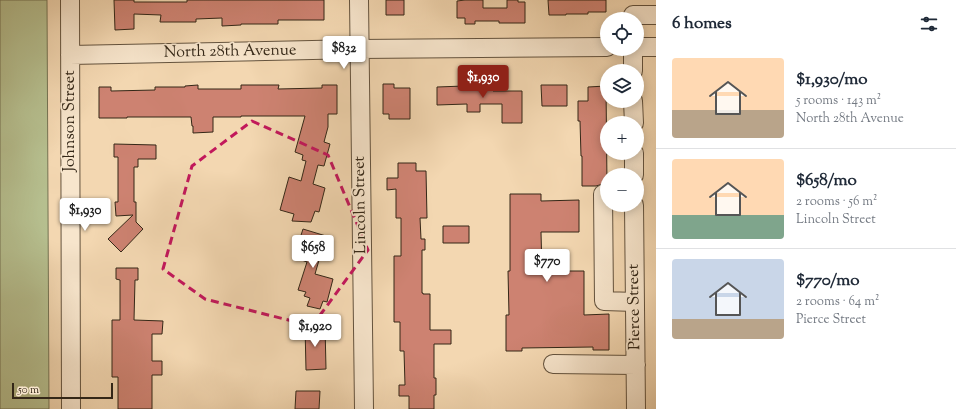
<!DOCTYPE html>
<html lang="en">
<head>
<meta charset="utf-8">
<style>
	:root { --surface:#fff; --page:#f6f6f7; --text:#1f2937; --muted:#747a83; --line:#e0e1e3; --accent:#8f2418 }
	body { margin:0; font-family:"Sorts Mill Goudy",serif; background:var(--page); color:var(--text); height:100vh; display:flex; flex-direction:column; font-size:15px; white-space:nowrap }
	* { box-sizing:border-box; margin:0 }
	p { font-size:13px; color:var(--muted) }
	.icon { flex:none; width:22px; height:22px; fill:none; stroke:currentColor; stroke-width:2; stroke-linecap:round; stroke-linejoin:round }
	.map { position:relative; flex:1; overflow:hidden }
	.sheet { display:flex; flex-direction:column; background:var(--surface); width:300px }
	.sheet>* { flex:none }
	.buttons { position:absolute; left:600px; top:12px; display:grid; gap:8px }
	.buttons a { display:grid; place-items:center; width:44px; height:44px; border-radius:50%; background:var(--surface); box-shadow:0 2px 10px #0003; font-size:20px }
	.scale { position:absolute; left:12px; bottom:10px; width:101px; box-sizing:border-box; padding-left:4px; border:2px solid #342717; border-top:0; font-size:11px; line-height:14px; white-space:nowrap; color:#342717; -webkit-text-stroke:3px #f7e5cc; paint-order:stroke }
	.price { position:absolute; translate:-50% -34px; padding:0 9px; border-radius:4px; background:#fff; color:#222; font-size:13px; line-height:26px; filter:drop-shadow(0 1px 2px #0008) }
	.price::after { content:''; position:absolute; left:50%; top:24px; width:12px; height:9px; margin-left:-6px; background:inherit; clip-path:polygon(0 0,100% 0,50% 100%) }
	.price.current { background:var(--accent); color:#fff }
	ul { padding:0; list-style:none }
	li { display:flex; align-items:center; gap:12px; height:100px; padding:0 16px }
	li+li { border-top:1px solid var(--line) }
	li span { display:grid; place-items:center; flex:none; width:112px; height:80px; border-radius:4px; color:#555 }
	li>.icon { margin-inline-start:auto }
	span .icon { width:48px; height:48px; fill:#fffc; stroke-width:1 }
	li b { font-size:17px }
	h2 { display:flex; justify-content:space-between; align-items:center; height:48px; padding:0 16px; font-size:17px }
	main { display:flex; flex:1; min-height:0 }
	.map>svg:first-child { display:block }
	.green { fill:#b6bf8f; stroke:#757353 }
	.building { fill:#cd8271; stroke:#342717 }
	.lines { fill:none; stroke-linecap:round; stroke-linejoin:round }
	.minor-casing { stroke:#64533e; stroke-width:20 }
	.minor { stroke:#f7e5cc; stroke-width:18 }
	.marked { fill:none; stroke:#c2185b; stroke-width:3; stroke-dasharray:8 5; stroke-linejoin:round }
	.labels { text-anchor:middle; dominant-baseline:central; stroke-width:3.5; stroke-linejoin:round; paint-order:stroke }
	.street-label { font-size:16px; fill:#342717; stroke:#f7e5cc }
</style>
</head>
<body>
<main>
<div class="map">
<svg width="656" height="409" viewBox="0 0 656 409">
	<rect width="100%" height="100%" fill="#f3d7b1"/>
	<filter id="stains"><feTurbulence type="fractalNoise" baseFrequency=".005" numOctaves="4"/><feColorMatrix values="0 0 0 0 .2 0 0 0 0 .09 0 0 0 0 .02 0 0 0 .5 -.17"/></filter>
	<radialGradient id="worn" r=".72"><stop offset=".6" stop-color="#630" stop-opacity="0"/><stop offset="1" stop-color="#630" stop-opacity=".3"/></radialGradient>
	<path class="green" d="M0,0H47L49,409H0Z"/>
	<path class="building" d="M114,0H134V2H187V0H324V20H278V24H241V25L222,26V18L196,19V22H160L161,15L134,14V29L115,30Z
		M386,0H404V15H386Z
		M465,0H483V8H507V0H518V2H525V23H499V21H475V24H465V18H457V1Z
		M548,0H606V12H588V14H566V15H549Z
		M464,81H492L493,91H522V123H502V104H480V112H467V104L437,105V87L464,86Z
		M383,84H394V88H410V119H389V114H383Z
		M198,85V89H241V85H279L278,89L322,88V85H337V114H328V127L324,142L330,144L324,166L318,165L313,184L325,188L319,212L315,211L311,222L292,221L294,214L280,210L289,177L301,181L306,161L302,160L303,155L295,152L305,116H241V117H213V132L193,133V126H192L191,117H127V118H99V87H111V91L155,90V87H185V86Z
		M541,85H567V106H542Z
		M606,86L607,184H603L596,186H582V156H581L580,121H578V101H588V87Z
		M114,144L156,145V159H138V167H134V202H136V222L143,229L121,252L108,239L133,215L116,216L115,202H118V157H114Z
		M398,163H416V171H426L427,218H420L421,239H425V250H422V293H423V294H430V330H451V344H434V378H436V395H434V409H409V396H399V385H405L404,351H400V322H394V256H401V218H396V189L387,190V178H398Z
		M510,194H541V201L579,200V232H541L542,271H584V315L609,314V350H593V347L522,348V351H506V315H509L508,271H510Z
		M443,226H469V243H443Z
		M303,229L326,236L315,274L333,279L327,302L323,301L320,309L307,306L310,298L304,296L306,292L298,290L307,262L299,259L301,252L296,251Z
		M116,268H138V280H135L134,320L163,321L162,334H152V361H162V375H152V409H118V377H112V320H120V280L116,279Z
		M305,326H325L326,369L306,370Z
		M296,391H320L319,409H295Z"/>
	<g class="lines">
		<g class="minor-casing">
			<path id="minor" d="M70,0L71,409
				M359,0L364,409
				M633,15H656
				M637,47H656
				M633,49V71
				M70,55L359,49L607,47
				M633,101L634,123
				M634,153V175
				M607,194H603L604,301L635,302
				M634,205L636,409
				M553,364L636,365"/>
		</g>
		<use href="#minor" class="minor"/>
	</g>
	<path class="marked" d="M252,121L328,155L368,250L312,326L205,299L163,269L192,166Z"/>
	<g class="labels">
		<g class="street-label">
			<text transform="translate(230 52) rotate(-1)">North 28th Avenue</text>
			<text transform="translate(70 121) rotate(-90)">Johnson Street</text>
			<text transform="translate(361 205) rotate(-91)">Lincoln Street</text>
			<text transform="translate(635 307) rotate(-91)">Pierce Street</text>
		</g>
	</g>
	<rect width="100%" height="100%" filter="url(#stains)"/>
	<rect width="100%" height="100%" fill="url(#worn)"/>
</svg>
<div class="buttons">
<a><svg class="icon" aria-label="locate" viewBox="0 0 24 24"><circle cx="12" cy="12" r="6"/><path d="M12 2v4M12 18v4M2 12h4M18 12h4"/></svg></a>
<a><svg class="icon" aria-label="layers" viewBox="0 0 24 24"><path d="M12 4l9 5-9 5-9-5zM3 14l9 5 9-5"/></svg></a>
<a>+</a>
<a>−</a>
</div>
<div class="scale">50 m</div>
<b class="price" style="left:344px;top:70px">$832</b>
<b class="price current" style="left:483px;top:99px">$1,930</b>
<b class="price" style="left:85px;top:232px">$1,930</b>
<b class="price" style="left:313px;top:269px">$658</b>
<b class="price" style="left:547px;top:283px">$770</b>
<b class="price" style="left:315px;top:348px">$1,920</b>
</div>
<section class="sheet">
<h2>6 homes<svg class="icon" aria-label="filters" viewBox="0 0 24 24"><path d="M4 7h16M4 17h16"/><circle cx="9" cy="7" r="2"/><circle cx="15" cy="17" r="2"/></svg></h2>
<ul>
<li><span style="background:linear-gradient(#ffd9b3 65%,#b9a48a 0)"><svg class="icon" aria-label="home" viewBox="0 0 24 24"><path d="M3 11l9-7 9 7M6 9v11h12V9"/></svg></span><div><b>$1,930/mo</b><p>5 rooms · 143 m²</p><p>North 28th Avenue</p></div></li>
<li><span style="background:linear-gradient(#ffd9b3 70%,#7fa58c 0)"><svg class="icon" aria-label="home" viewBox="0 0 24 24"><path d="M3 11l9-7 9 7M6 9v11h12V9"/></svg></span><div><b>$658/mo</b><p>2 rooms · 56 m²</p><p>Lincoln Street</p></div></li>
<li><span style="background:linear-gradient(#c9d6e8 75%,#b9a48a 0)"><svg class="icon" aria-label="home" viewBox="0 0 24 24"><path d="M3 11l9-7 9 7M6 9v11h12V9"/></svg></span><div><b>$770/mo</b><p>2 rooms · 64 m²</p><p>Pierce Street</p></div></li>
</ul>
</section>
</main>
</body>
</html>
